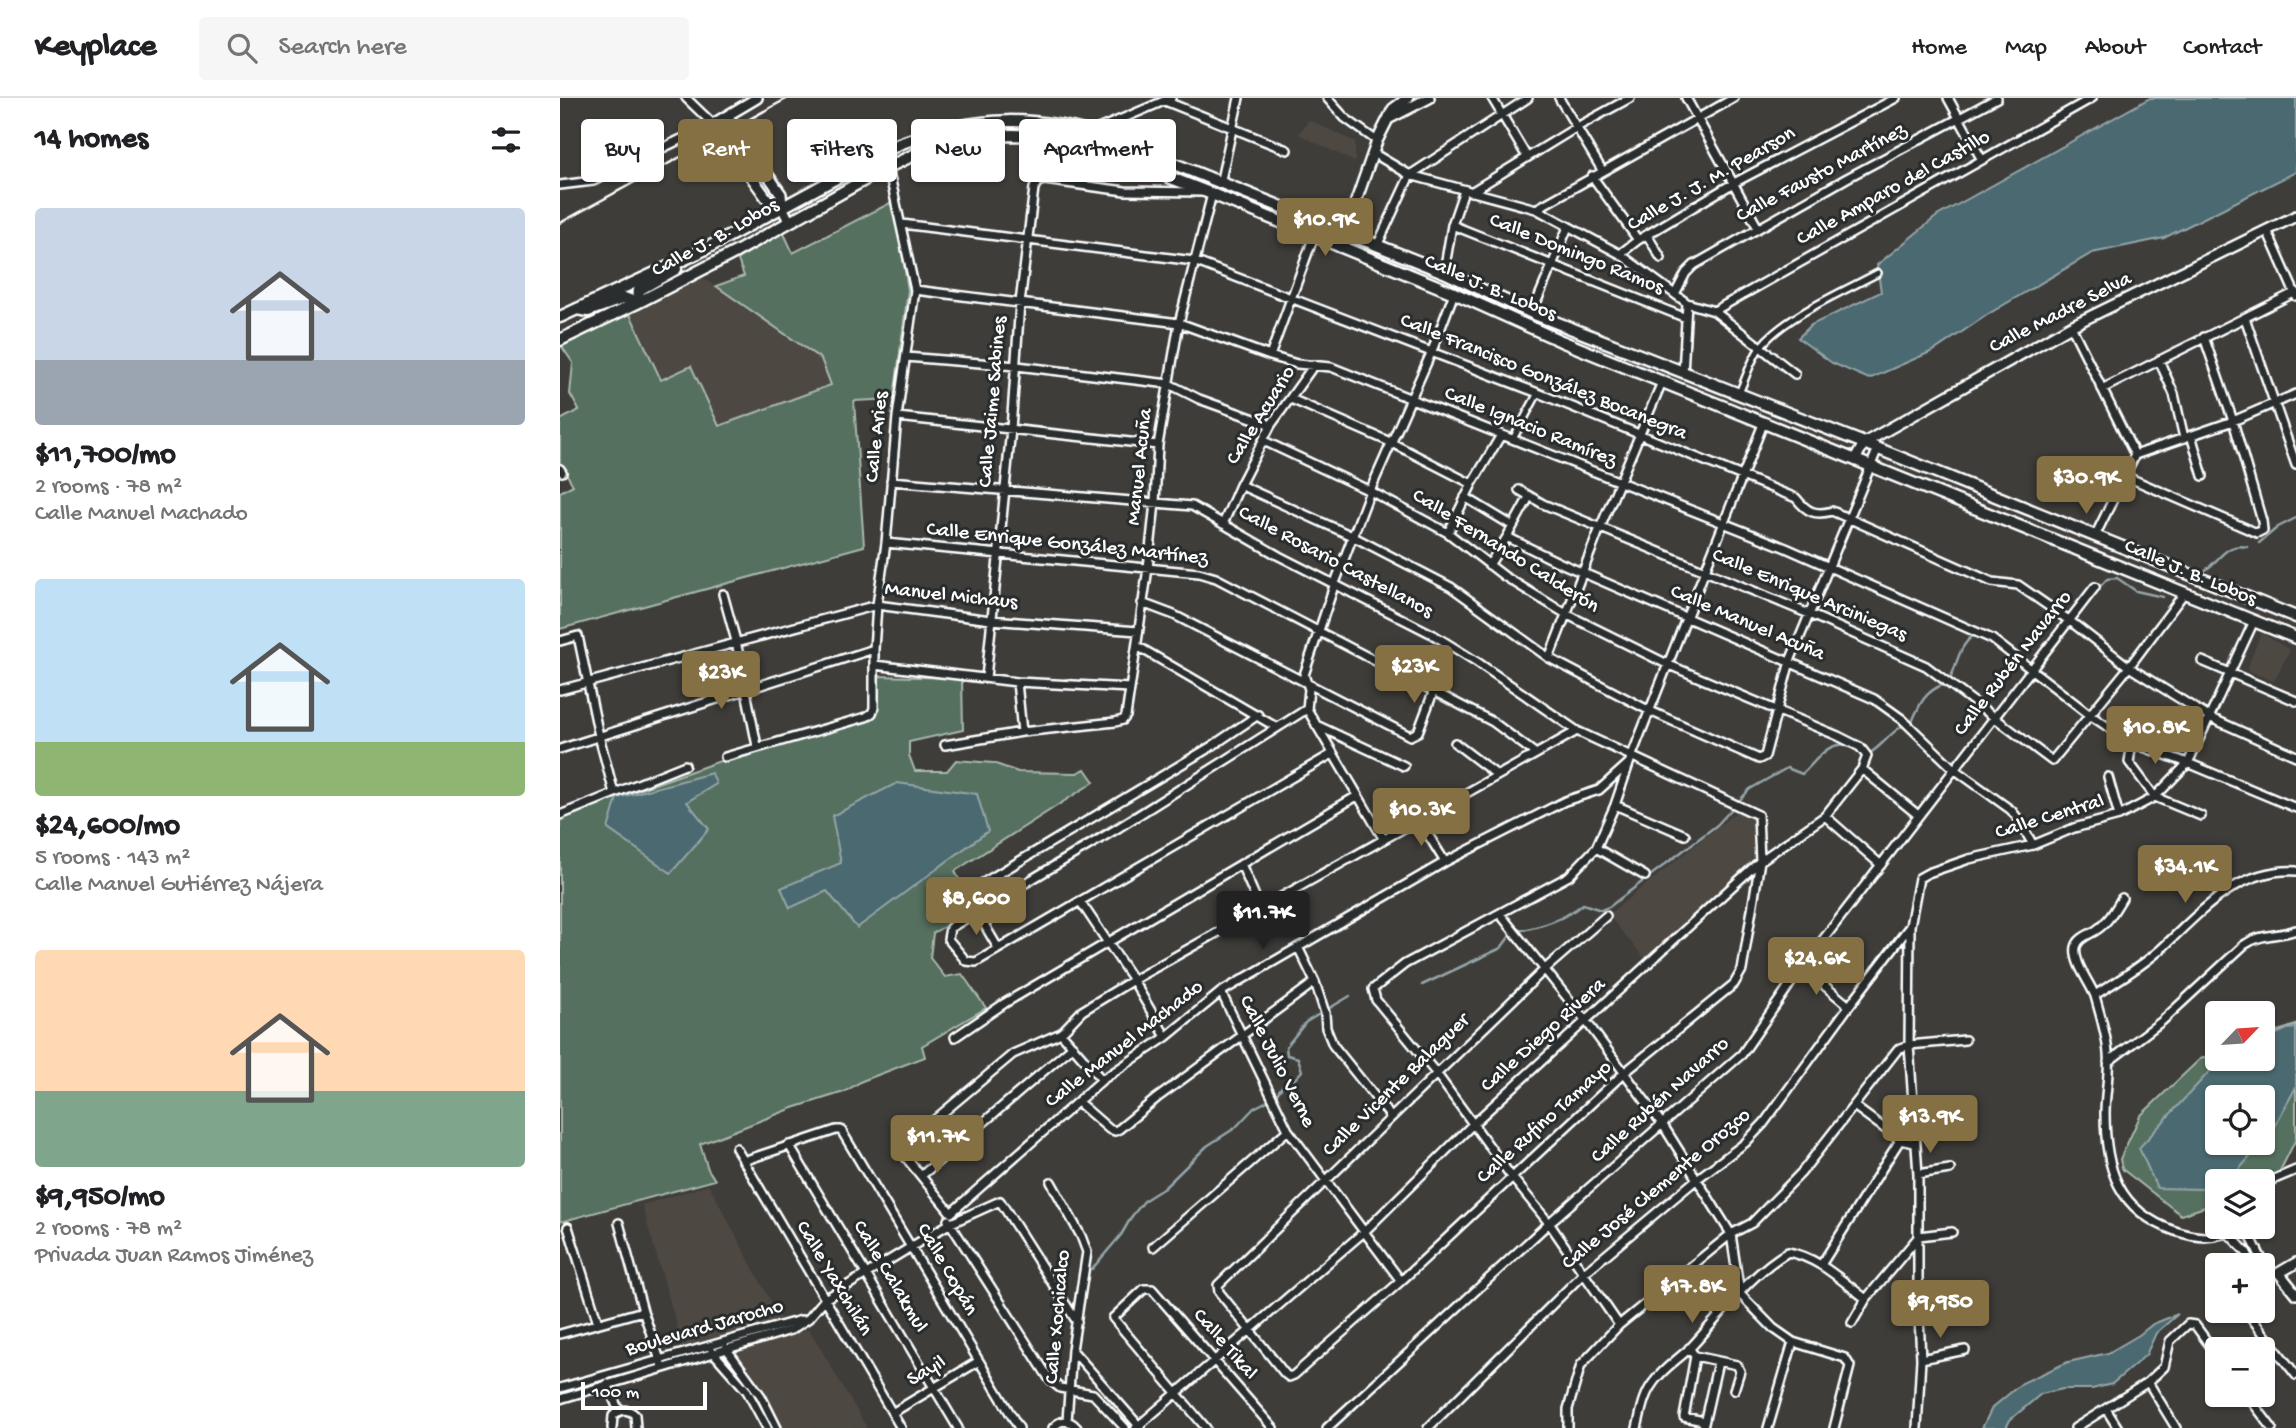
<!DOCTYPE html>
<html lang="en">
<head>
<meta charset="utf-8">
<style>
	:root { --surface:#fff; --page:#f6f6f6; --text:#202124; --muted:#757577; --line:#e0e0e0; --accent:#847042 }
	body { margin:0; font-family:"Gochi Hand",sans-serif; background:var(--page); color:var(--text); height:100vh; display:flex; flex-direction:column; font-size:26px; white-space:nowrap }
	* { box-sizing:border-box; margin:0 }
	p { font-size:23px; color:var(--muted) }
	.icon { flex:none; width:38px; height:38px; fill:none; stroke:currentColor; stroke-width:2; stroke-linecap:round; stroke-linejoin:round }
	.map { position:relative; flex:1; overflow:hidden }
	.panel { display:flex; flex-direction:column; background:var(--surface); width:560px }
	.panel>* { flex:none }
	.hud { position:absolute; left:21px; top:21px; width:665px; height:63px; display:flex; gap:14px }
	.needle { width:46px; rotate:65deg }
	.tools { position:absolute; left:1645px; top:903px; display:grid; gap:14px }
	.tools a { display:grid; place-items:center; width:70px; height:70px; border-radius:7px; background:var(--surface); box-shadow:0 2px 5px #0004; font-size:35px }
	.scale { position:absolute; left:21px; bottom:18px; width:126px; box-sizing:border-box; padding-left:7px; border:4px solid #fff; border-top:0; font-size:19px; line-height:24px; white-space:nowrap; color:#fff; -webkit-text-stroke:5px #2a2d2e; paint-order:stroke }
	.price { position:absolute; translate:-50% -60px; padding:0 16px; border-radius:7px; background:var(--accent); color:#fff; font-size:23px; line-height:46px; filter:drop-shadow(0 2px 4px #0008) }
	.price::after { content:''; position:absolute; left:50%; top:42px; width:21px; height:16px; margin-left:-10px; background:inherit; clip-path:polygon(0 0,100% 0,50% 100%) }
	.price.on { background:#222; color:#fff }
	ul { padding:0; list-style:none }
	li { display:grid; align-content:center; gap:14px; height:371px; padding:0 35px }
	li span { display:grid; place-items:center; height:217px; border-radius:7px; color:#555 }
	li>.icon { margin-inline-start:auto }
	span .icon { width:126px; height:126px; fill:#fffc; stroke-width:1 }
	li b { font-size:30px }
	h2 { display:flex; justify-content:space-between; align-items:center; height:84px; padding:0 35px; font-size:30px }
	.pill { padding:0 24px; border-radius:7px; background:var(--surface); box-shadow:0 2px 5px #0004; font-size:24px; line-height:63px }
	.pill.on { background:var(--accent); color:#fff }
	header { display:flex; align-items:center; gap:42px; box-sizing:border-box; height:98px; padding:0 35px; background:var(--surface); border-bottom:2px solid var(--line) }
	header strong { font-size:33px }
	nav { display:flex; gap:38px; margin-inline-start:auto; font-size:24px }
	.search { width:490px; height:63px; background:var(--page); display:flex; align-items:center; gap:18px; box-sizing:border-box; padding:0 24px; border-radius:7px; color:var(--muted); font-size:26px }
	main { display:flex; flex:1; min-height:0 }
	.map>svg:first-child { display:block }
	.built { fill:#4e4843 }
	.green { fill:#55705e; stroke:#aab8ae; stroke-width:2; fill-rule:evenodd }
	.water { fill:#4c6970; stroke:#94a5a9; stroke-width:2 }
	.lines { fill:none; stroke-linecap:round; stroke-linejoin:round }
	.stream { stroke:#94a5a9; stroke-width:2.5 }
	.pedestrian-casing { stroke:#fff; stroke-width:10 }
	.minor-casing { stroke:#fff; stroke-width:12 }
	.tertiary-casing { stroke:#fff; stroke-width:14 }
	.secondary-casing { stroke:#fff; stroke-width:15 }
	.pedestrian { stroke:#2a2d2e; stroke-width:5 }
	.minor { stroke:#2a2d2e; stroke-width:7 }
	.tertiary { stroke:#2a2d2e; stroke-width:9 }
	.secondary { stroke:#2a2d2e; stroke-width:10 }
	.rail { stroke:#fff; stroke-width:2.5 }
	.labels { text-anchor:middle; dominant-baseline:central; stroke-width:6; stroke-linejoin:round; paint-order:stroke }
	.street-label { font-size:21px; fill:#fff; stroke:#2a2d2e }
</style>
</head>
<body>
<header>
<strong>Keyplace</strong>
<div class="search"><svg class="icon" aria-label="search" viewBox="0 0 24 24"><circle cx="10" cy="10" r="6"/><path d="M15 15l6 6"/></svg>Search here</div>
<nav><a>Home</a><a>Map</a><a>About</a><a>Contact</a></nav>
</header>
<main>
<section class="panel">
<h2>14 homes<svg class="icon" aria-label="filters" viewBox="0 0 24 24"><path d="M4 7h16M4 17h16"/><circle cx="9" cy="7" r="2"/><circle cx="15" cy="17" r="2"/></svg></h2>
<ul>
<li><span style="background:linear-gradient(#c9d6e8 70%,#9aa5b1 0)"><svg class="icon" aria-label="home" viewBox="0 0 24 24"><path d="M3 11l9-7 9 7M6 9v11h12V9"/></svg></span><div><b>$11,700/mo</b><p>2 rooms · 78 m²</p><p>Calle Manuel Machado</p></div></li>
<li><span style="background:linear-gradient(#bfe0f5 75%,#8fb573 0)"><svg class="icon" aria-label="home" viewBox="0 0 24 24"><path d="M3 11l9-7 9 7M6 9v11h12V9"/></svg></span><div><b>$24,600/mo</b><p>5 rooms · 143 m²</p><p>Calle Manuel Gutiérrez Nájera</p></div></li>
<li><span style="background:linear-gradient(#ffd9b3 65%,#7fa58c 0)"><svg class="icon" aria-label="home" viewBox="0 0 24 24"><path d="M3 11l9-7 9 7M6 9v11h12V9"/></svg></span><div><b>$9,950/mo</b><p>2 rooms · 78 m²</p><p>Privada Juan Ramos Jiménez</p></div></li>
</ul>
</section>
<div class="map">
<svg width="1736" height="1330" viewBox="0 0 1736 1330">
	<rect width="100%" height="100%" fill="#3f3d3a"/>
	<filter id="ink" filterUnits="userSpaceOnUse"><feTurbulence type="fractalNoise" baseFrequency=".0143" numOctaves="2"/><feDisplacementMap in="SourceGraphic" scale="14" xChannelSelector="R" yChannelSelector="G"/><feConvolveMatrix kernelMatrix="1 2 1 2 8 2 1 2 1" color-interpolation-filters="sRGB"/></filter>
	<g filter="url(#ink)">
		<path class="built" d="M749,22L795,44V64L739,36Z
			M141,179L261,261L272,287L159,328L131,269L101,283L70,216Z
			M1701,535L1730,552L1714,583L1687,572Z
			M1179,712L1194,721L1192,764L1086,862L1048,817Z
			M149,1087L220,1221L123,1249L82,1107Z
			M249,1231L307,1330H222L203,1291L176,1255Z"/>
		<path class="green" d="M334,103L348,192L334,301L294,303L304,448L0,531V394L13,387L0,365V322L19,312L10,296L13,265L0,246L70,216L101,282L131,268L159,328L271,287L261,261L156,188L184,178L176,157L222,131L233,155Z
			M315,578L402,580L403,632L349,644V657L355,673H387L396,662L433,665L458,674L517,675L525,671L534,684L395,773L413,812L373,835L370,860L385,879L402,876L426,910L362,948L365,959L302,983L284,994L233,1010L140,1046L148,1071L155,1082L0,1124V715L75,693L248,632L315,614Z
			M1736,927V1041L1717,1079L1703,1088V1083H1657V1105L1621,1117L1562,1071L1560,1061L1580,1018L1640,961L1657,955V961H1703V938ZM1657,999H1703V1045H1657Z"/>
		<path class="water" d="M1590,0H1736V74L1604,140L1532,155L1430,215L1375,252L1309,281L1272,265L1238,240L1251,227L1321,194L1317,167L1377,118Z
			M152,675L156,686L127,704L149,731L111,775L48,731L57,700Z
			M337,685L417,696L428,733L297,830L267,793L230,810L221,790L281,765L272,718Z
			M1736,930V989L1712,1033L1703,1044V999H1657V1045H1702L1675,1076L1643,1091L1597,1090L1579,1050L1660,962L1703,961V942L1727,931Z
			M1618,1216L1596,1235L1586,1257L1552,1286L1532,1291H1503L1481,1296L1450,1322L1446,1330H1422L1432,1310L1462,1285L1508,1264L1548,1255L1579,1237L1593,1226Z"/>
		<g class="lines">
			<path class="stream" d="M1699,445L1718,429L1736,420
				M1644,473C1660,463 1665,444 1687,449
				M1536,493L1547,481L1557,480L1576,493L1603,499
				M1391,579C1398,563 1399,548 1414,537
				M1352,624C1360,605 1365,593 1385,586
				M1306,653L1310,655C1322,648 1329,636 1341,629
				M409,814L664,659
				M958,833C983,828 1003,822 1023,806L1041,812L1049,809L1157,727L1190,691L1227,670L1242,676C1258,662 1266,643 1290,647
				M941,850L862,887L941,850L952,835
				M532,1171L561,1137L572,1118L585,1102L604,1090L647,1048L675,1030L694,1010L715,999L723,987L732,984L742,973L738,960L727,957L726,949L746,924L790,898"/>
			<g class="pedestrian-casing">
				<path id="pedestrian" d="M1178,297C1186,281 1191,260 1202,247C1226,218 1284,193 1318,175
					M953,341L978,295"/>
			</g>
			<g class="minor-casing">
				<path id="minor" d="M767,0L785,20L817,43
					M932,0L967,59
					M999,0L1042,72
					M1126,0L1198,130
					M1388,0L1422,62
					M605,3L727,52
					M531,34L611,0
					M813,55L850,77L976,111L1060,156L1127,205L1154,213L1235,276
					M1032,78L1078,142
					M660,86L679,0
					M0,87L33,83L153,26L126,0
					M911,94L1017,29L1070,0
					M976,111L1174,0
					M342,126L634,163L978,295L1236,400C1247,414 1255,418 1272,413L1432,484L1458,487L1510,523L1569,569L1649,619L1736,658
					M892,127L1126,220
					M1707,132L1736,198
					M1087,137L1101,160
					M817,148L850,77L968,0
					M1060,156L1078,142L1172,86L1336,0
					M884,174L892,127L904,92
					M355,192L619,225L710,258L737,266L771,269L1226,450L1432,541L1530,617L1572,645L1569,664L1595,699L1641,718
					M1115,196L1126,175L1134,167L1287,80L1437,0
					M1154,213L1532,0
					M972,215L1008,129
					M1685,220L1736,367
					M1511,228L1575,357
					M710,258L754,138
					M346,259L457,268L609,286L639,301L711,327
					M1599,262L1614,296L1624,340
					M1123,275L1127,205
					M1542,291L1736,194
					M731,301L830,344L912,386
					M337,319L598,347
					M1631,337L1643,378
					M1575,357L1673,323L1736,296
					M0,371L2,374
					M1565,378L1697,435L1703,432L1702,423L1673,323L1644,239
					M331,383L632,408L719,458L872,536L917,564L1017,633L1198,717L1200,763L1182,872L1174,886L1064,975L841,1183L734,1277L729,1279L725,1276L659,1194L658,1187L984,872L1046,818
					M680,387L792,438L891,489L989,560L1090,613L1199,661L1205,658L1230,563L1318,350
					M959,392L983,406L1249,516L1366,568L1492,663L1569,569L1625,494
					M905,399L953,428
					M663,426L680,387L711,327L754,267
					M888,435L912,386L941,337
					M1535,438L1575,357
					M947,439L998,464L1314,601L1342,621L1394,671L1451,712L1459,722L1473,747
					M326,445L639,475L656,480L933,624L976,656
					M929,467L947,439L969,399
					M163,496L176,543L197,648
					M582,505L614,517L850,638L858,634L874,592
					M0,543L18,538L39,638L54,695
					M577,548L716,629
					M989,560L1040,430L1102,284
					M1642,563L1736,603
					M314,567L457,584L570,590
					M426,580L451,331L460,205L474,90L478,84L484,82L565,93L642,94
					M457,584L462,634
					M0,592L317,507L431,522L578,533
					M747,611L823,740
					M756,627L844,668
					M895,645L937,677
					M1572,645L1628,665L1736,710
					M385,647L462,634L555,624L563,622L566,618L588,470L595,405L598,347L619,225L652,96
					M0,651L314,551
					M772,656L416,864L406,863L388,841L390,830L558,730L747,611L749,591L744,577L775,485L810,393L872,253L894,195
					M165,659L306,619L312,615L314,610V551L317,507L326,445L337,319L355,192L328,69
					M1302,671L1358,717
					M1548,679L1559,718
					M1055,707L1125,737
					M0,717L125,667
					M1265,718L1321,767
					M859,722L885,764
					M1036,750L1085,778
					M681,766L700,810
					M413,791L652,648L698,617
					M1562,800C1554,813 1548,825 1535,833C1528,837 1518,840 1516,849C1513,865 1530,884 1535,898C1540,916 1547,938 1548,956C1550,975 1545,995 1545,1015C1545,1071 1558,1113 1615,1133C1636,1140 1657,1143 1676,1129
					M520,803L573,882L606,939
					M417,814L438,850
					M940,816L1026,923L1103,1027L1171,1136L1180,1196L1213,1230L1233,1244L1285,1260L1290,1268L1274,1330
					M738,849L755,884L765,915L766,930L773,947L831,1019
					M1242,869L1289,908
					M661,894L728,1032L841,1183
					M1535,897C1557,883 1581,869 1601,851C1640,815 1677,770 1736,773
					M501,935L542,982
					M395,939L445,905L797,698
					M1548,964L1602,923L1684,847C1701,835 1717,839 1736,832
					M518,1004L549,1031L555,1033L559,1031L597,1000L755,884
					M1294,1008L1340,1042
					M1352,1012L1392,1006
					M229,1047L398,1330
					M176,1050L341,1330
					M183,1063L276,1032H281L459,1330
					M1358,1076L1390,1071
					M361,1078L513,948
					M491,1084L521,1138L527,1154L512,1252L507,1323
					M1703,1094L1710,1083L1736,1072
					M391,1115L343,1056L342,1049L453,956L501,935L522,913L573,882L1017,633
					M391,1115L542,982L606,939L661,894L885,764L1005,703L1039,692L1069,665
					M388,1122L490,1282L500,1290L533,1296L565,1330
					M59,1125L83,1213L101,1265
					M8,1129L38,1225
					M1686,1129L1710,1178
					M1668,1135L1687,1155L1693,1167
					M593,1149L728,1032
					M1261,1167L1340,1042L1354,1045
					M1358,1197L1397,1194
					M1686,1213L1736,1277
					M1292,1225L1306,1201L1359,1138L1392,1134
					M1059,1227L989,1125L951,1078L876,975L816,902L813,891L845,866L1009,778L1036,750L1055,707L1072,657L1203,326
					M0,1236L83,1213
					M166,1250L201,1298L217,1330
					M1129,1250L1135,1258L1124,1319L1144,1323
					M512,1252L580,1329
					M152,1253L187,1293L207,1330
					M1135,1258L1177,1267L1180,1273L1174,1292
					M1361,1261L1405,1252
					M1588,1284L1616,1330
					M47,1286L59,1313
					M0,1290L241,1222
					M1687,1297L1712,1330
					M0,1301L231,1232L249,1220L265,1201L389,1126L440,1103L517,1224
					M1546,1311L1558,1330
					M332,1315L419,1263
					M52,1330L53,1318C59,1311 68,1310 75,1317L76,1330
					M493,1330C500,1321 510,1321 517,1330
					M576,1330L805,1133L914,1025L1200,763L1265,718L1302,671L1307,658L1300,649L1278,638L1109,567L1006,516L944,478L888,435L810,393L704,343
					M646,1330L553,1220L584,1191H592L713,1330
					M767,1330L989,1125L1182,956L1242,869L1535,489
					M868,1330L1023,1176L1137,1081L1185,1045L1204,1025L1289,908L1350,828
					M1008,1330V1311L1021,1267L1059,1227L1171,1136L1192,1125L1241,1075L1338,951L1349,947L1405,942
					M1077,1330C1081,1315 1083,1298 1093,1285C1103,1270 1119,1261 1132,1248C1162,1216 1190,1176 1228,1154C1258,1159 1282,1183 1306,1201
					M1143,1330L1158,1264
					M1208,1330L1233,1244
					M1357,1330L1361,1261L1358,1197V1076L1349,947L1350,828L1359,780L1368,775L1409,761L1473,747L1514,730L1559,718L1595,699L1628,665L1694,523
					M1515,1330L1588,1284L1604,1269L1610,1243L1628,1226L1635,1227L1657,1257"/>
			</g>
			<g class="tertiary-casing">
				<path id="tertiary" d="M197,0L153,26L208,102L222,109
					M167,18L221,96L222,109L229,123
					M828,21L869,0
					M780,149L817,43L833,11L848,0
					M1295,362L1304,345L1511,228L1736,118
					M1736,1165L1719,1175L1736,1196"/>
			</g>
			<g class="secondary-casing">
				<path id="secondary" d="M77,205L79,192L116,171
					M17,211L28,213L64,200L77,205
					M0,219L138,155L339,46C417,16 478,16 557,43L884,174L972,215L1304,345L1736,519
					M0,242L77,205L176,154L322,72L360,54L410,38L453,37L494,39L535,50L652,96L894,195L1001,243L1736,540"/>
			</g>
			<use href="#pedestrian" class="pedestrian"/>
			<use href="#minor" class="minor"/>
			<use href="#tertiary" class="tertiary"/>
			<use href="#secondary" class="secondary"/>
			<path class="rail" d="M0,125L228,0"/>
		</g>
	</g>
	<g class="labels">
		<g class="street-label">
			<text transform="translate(1262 76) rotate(-28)">Calle Fausto Martínez</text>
			<text transform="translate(1152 82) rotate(-30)">Calle J. J. M. Pearson</text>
			<text transform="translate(1334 91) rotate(-29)">Calle Amparo del Castillo</text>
			<text transform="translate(156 141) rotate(-29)">Calle J. B. Lobos</text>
			<text transform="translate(1016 157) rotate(22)">Calle Domingo Ramos</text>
			<text transform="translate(930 191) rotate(23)">Calle J. B. Lobos</text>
			<text transform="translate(1501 216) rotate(-27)">Calle Madre Selva</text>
			<text transform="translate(983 280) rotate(22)">Calle Francisco González Bocanegra</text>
			<text transform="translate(434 304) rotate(-85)">Calle Jaime Sabines</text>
			<text transform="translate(702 318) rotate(-58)">Calle Acuario</text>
			<text transform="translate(970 330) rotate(22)">Calle Ignacio Ramírez</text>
			<text transform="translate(318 339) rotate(-84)">Calle Aries</text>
			<text transform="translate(581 369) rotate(-84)">Manuel Acuña</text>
			<text transform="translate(507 447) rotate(6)">Calle Enrique González Martínez</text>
			<text transform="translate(945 454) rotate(32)">Calle Fernando Calderón</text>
			<text transform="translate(775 465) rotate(28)">Calle Rosario Castellanos</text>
			<text transform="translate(1630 476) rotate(23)">Calle J. B. Lobos</text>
			<text transform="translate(1249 498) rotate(23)">Calle Enrique Arciniegas</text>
			<text transform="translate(391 499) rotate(6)">Manuel Michaus</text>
			<text transform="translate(1187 526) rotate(23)">Calle Manuel Acuña</text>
			<text transform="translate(1454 566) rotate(-52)">Calle Rubén Navarro</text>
			<text transform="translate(1490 720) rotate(-17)">Calle Central</text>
			<text transform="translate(984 938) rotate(-42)">Calle Diego Rivera</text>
			<text transform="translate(565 947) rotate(-38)">Calle Manuel Machado</text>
			<text transform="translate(716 964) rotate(63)">Calle Julio Verne</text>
			<text transform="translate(837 988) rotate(-44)">Calle Vicente Balaguer</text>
			<text transform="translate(1101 1003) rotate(-42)">Calle Rubén Navarro</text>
			<text transform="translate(985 1025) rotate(-42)">Calle Rufino Tamayo</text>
			<text transform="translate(1097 1092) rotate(-40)">Calle José Clemente Orozco</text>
			<text transform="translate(386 1172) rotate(60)">Calle Copán</text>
			<text transform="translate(329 1179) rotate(59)">Calle Calakmul</text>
			<text transform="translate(273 1181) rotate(59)">Calle Yaxchilán</text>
			<text transform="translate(499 1219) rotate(-85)">Calle Xochicalco</text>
			<text transform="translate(145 1231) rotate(-16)">Boulevard Jarocho</text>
			<text transform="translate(664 1247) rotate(49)">Calle Tikal</text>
			<text transform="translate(367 1274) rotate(-31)">Sayil</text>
		</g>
	</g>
</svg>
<div class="tools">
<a><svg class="needle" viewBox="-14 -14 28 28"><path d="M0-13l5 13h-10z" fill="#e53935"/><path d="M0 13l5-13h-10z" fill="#757577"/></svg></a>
<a><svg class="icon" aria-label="locate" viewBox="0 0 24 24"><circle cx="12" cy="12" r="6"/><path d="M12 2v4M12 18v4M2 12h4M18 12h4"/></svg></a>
<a><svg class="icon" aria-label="layers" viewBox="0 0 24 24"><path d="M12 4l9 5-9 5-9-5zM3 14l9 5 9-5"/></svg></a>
<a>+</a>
<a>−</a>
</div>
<div class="scale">100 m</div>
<b class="price" style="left:765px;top:160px">$10.9K</b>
<b class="price" style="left:1526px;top:418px">$30.9K</b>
<b class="price" style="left:854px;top:607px">$23K</b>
<b class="price" style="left:161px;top:613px">$23K</b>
<b class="price" style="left:1595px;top:668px">$10.8K</b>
<b class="price" style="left:861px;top:750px">$10.3K</b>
<b class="price" style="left:1625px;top:807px">$34.1K</b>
<b class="price" style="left:416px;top:839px">$8,600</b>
<b class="price on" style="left:703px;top:853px">$11.7K</b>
<b class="price" style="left:1256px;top:899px">$24.6K</b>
<b class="price" style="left:1370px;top:1057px">$13.9K</b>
<b class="price" style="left:377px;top:1077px">$11.7K</b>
<b class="price" style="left:1132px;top:1227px">$17.8K</b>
<b class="price" style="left:1380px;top:1242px">$9,950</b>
<div class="hud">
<a class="pill">Buy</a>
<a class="pill on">Rent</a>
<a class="pill">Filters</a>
<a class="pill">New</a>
<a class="pill">Apartment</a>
</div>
</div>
</main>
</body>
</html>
